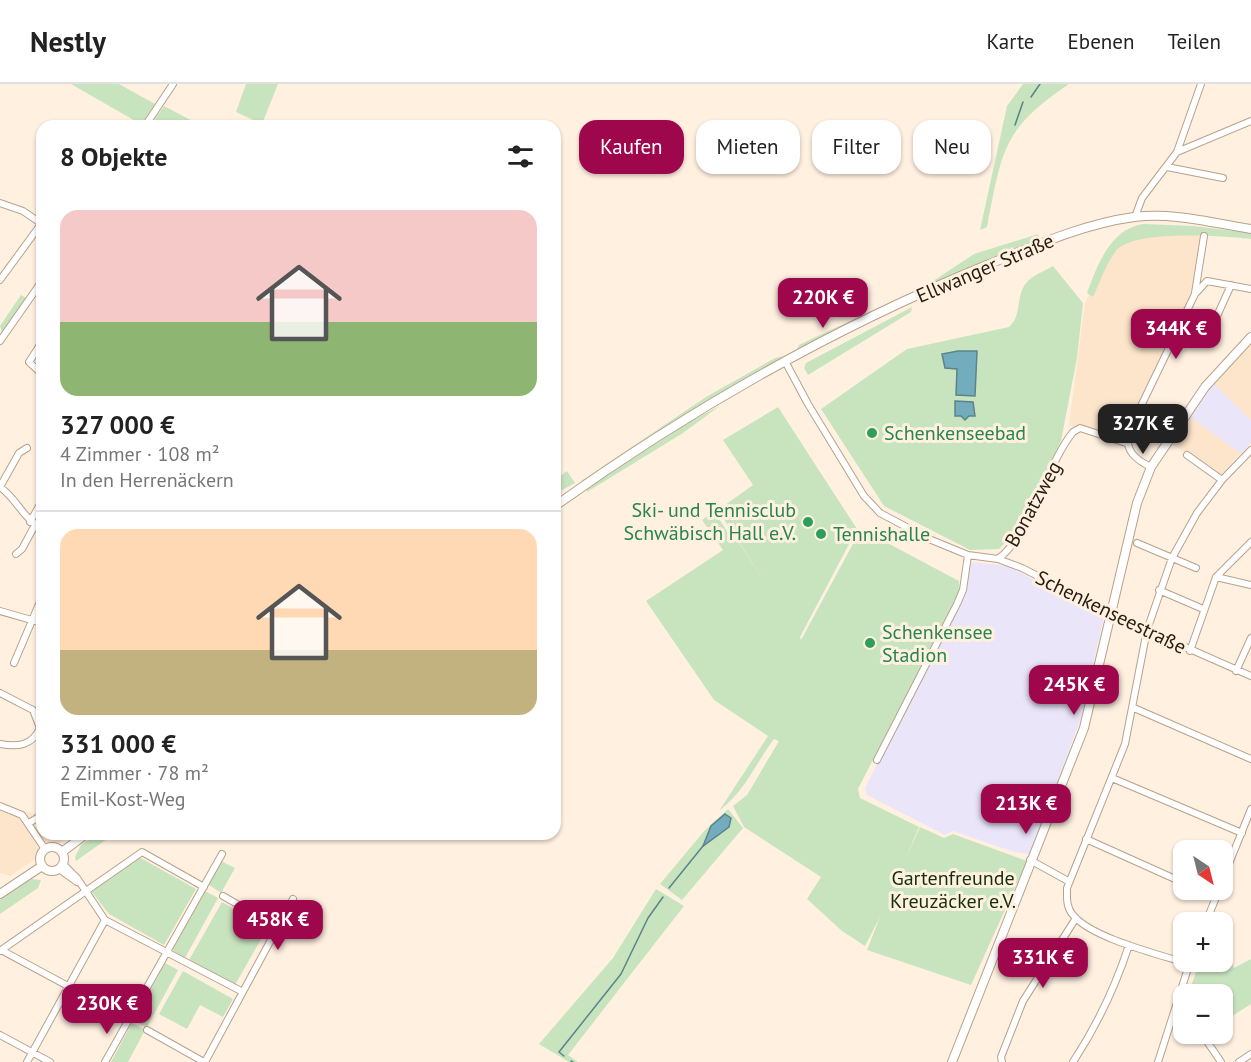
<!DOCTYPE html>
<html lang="de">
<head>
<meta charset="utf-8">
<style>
	:root { --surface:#fff; --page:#f2f2f2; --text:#222; --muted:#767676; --line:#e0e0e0; --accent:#9f074d }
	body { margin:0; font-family:"PT Sans",sans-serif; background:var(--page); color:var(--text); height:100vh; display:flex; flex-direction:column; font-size:22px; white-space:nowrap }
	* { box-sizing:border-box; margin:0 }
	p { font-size:20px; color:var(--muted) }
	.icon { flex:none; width:33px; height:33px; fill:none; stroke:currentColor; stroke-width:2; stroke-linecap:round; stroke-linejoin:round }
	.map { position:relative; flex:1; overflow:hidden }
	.sheet { position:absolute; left:36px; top:36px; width:525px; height:720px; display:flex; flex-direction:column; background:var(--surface); border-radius:18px; box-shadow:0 2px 4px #0004 }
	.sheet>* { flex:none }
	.guide { position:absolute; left:579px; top:36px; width:570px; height:54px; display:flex; gap:12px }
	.needle { width:39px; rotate:145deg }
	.buttons { position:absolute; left:1173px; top:756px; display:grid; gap:12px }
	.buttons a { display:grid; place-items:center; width:60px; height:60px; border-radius:12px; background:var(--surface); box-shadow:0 2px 4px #0004; font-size:30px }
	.price { position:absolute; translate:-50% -51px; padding:0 14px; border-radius:12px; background:var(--accent); color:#fff; font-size:20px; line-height:39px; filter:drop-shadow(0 2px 3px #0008) }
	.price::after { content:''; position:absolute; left:50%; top:36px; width:18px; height:14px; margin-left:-9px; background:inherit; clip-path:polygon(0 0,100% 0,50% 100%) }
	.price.current { background:#222; color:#fff }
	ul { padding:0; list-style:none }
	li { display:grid; align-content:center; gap:12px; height:318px; padding:0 24px }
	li+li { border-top:2px solid var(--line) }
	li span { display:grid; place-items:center; height:186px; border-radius:18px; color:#555 }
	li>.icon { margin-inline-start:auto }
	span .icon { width:108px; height:108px; fill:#fffc; stroke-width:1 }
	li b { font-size:26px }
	h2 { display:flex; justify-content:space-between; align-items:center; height:72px; padding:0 24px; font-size:26px }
	.tag { padding:0 21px; border-radius:18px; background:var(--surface); box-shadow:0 2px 4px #0004; font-size:21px; line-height:54px }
	.tag.current { background:var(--accent); color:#fff }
	header { display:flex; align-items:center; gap:36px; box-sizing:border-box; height:84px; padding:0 30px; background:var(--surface); border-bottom:2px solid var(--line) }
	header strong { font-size:28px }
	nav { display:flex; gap:33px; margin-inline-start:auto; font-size:21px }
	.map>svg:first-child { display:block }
	.built { fill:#fde5cb }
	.education { fill:#ebe5fa }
	.green { fill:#c8e4bf }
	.water { fill:#73adbd; stroke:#5c828a; stroke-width:1.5 }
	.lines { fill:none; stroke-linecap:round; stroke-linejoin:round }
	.stream { stroke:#5c828a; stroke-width:1.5 }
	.street-casing { stroke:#b9a189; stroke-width:8 }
	.secondary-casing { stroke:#b9a189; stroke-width:10 }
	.street { stroke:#fff; stroke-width:6 }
	.secondary { stroke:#fff; stroke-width:8 }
	.leisure-dot { fill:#2e9e5b; stroke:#fff0e0; stroke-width:2 }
	.labels { text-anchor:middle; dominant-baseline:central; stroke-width:6; stroke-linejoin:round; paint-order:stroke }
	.street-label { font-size:20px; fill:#251c12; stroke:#fff0e0 }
	.leisure-label { font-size:20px; fill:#27864d; stroke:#fff0e0; text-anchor:start }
	.park-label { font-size:20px; fill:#133107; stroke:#fff0e0 }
</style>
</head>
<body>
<header>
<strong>Nestly</strong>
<nav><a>Karte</a><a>Ebenen</a><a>Teilen</a></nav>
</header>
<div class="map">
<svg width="1251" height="978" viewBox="0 0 1251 978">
	<rect width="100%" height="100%" fill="#fff0e0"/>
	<path class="built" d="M1140,146L1204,152L1195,210L1126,359L1069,341L1085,219L1114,159Z
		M1251,258V358L1219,393L1171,359L1198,320Z
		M0,725L42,730V750H72L10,792L0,789Z"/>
	<path class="education" d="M1214,300L1251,336V359L1241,370L1189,332Z
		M971,478L1008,482L1104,533L1080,637L1030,770L1014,768L953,747L945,751L867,711L865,704L958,518Z"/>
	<path class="green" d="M71,0H119L155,20L140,42H134L137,38Z
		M246,0H278L262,40L236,28Z
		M1023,0H1069C1002,45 1002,67 987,143L980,146L1007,22Z
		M164,22L202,42H154L157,38L155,35Z
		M1144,140L1193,142L1243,148L1251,150V155C1224,152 1132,145 1116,167C1106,180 1100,198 1093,213L1087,209C1097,181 1111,144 1144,140Z
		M1038,150L1040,155L921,205L974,170Z
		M1053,182L1083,219L1077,274L1061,357L1043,395L1009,455L999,465L970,466L884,422L821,325L907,265L1009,243C1023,230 1015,211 1027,198C1033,191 1045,187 1053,182Z
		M908,210L907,213L796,267L799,261L807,257Z
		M21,211L26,214L2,249L0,242Z
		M912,223L911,228L808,291L804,284L806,279Z
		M789,271L584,397H581L706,313L775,274Z
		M721,321L683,349L587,408V404L688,339Z
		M778,323L857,445L800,553L801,556L861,445L959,497V508L858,705L860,714L919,743L906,774L920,743L944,754L953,750L1027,777L971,901L867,866L880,833L865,862L842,847L807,815L821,793L744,743L733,722L747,711L779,657L774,655C754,682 746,706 719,727L768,652L714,616L646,517L723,466L702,436L714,427L734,458L737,456L765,498L718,426L753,401L723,356Z
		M567,387L575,399L555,410V396Z
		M728,725L743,744L682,816L660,800L705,746Z
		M97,750H114L76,777L75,773L81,761Z
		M139,773L196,805L164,861L109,830L91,807Z
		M221,777L235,784L221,809L209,801Z
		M31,795L41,796L38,804L0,830V816Z
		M656,805L684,822L568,971L578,978H569L539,960L613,874Z
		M205,807L218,814L185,874L172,866Z
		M222,818L268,843L235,901L189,876Z
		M1223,864L1234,884L1251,875V920L1223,938L1222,910H1188L1200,878H1222Z
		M165,879L178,886L147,943L134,936Z
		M183,887L233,915L223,933L200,921L187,945L159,930Z
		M132,939L145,946L128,978H111Z"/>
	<path class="water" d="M958,267H977L975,312L956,311L957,285L945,284L942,270Z
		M955,317L973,318L975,332H969L965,336L961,332H955Z
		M725,730L731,734L729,743L703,762L711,742Z"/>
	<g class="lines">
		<path class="stream" d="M1031,13L1040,0
			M1015,41L1023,18
			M669,804L703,762
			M564,972L559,968L621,890L648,834L663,813
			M571,977L573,978"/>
		<g class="street-casing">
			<path id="street" d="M145,42L173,0
				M1177,68L1201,0
				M1167,83L1223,94
				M0,119L23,127L42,140
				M1135,133L1142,114L1177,68L1251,37
				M0,196L41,140
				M1195,209L1204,152
				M1208,252L1231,201
				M0,257L42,197
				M42,258L29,278L42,290
				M786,279L808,320L864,412L880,429L929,455L968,471L998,475L1022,484L1124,536L1251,592
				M27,364L19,369L0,403C17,415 23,435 42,444
				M1187,371L1222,396
				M1151,383C1136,376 1125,367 1128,349L1195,210L1207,197L1251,205
				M30,438L42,417
				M1137,459L1196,484
				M16,470L22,465L35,441
				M998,475C1030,452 1047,380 1073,348L1080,344L1126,359
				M1216,493L1251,501
				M1159,506L1203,525
				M0,527L42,539
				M1190,567L1216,493L1251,458
				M14,579L42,513
				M1236,587L1251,554
				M0,609L33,626L40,644C32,662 18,663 0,660
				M1134,624L1251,675
				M877,676L957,520L963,506L968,471
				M1112,694L1242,749
				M0,722L22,731L45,765
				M29,739L42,731
				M1086,755L1184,799
				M1030,776L1068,797
				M59,785L77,798
				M1222,797L1251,725
				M1197,806L1216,814
				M223,812L277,843
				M105,836L241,907
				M1206,838L1219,806
				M1,866L129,935
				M0,867L142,768L204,803
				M1189,880C1161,871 1091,854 1073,831C1066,823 1067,814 1067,804L1125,660L1147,546L1172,474L1197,429L1222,396L1251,366
				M147,946L204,978
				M1202,950L1221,978
				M0,951L50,978
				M27,978L105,836L77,794L63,780
				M105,978L222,770
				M205,978L293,815
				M1002,978L1001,973L1023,917L1076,834
				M1073,978C1098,940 1115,904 1129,861
				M1158,978L1190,878
				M1239,978L1251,970"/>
		</g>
		<g class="secondary-casing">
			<path id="secondary" d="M555,422C688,327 835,243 987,181C1034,162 1083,140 1134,133C1173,128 1213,139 1251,145
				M40 775a12 12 0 1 1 24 0a12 12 0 1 1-24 0Z
				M62,768L86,750
				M0,810L42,782
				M952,978L1084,644L1137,419L1151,383L1205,303L1251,253"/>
		</g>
		<use href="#street" class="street"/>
		<use href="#secondary" class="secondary"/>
	</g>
	<g class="leisure-dot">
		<circle cx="872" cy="349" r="6"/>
		<circle cx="808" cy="438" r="6"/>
		<circle cx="821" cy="450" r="6"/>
		<circle cx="870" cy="559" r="6"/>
	</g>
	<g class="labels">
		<g class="street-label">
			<text transform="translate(985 184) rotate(-23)">Ellwanger Straße</text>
			<text transform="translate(1033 420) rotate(-61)">Bonatzweg</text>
			<text transform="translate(1111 528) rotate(26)">Schenkenseestraße</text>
		</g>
		<g class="leisure-label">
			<text x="884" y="349">Schenkenseebad</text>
			<text x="796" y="426" text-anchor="end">Ski- und Tennisclub<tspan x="796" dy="23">Schwäbisch Hall e.V.</tspan></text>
			<text x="833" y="450">Tennishalle</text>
			<text x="882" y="548">Schenkensee<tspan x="882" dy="23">Stadion</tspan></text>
		</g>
		<g class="park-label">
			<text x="953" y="794">Gartenfreunde<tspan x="953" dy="23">Kreuzäcker e.V.</tspan></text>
		</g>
	</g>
</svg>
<div class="buttons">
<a><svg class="needle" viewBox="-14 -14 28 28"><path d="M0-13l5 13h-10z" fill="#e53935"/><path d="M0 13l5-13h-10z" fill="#767676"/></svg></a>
<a>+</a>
<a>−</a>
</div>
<b class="price" style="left:823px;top:245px">220K €</b>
<b class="price" style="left:1176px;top:276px">344K €</b>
<b class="price current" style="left:1143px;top:371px">327K €</b>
<b class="price" style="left:1074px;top:632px">245K €</b>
<b class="price" style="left:1026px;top:751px">213K €</b>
<b class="price" style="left:278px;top:867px">458K €</b>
<b class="price" style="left:1043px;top:905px">331K €</b>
<b class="price" style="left:107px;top:951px">230K €</b>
<div class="guide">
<a class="tag current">Kaufen</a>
<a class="tag">Mieten</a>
<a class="tag">Filter</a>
<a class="tag">Neu</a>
</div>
<section class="sheet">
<h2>8 Objekte<svg class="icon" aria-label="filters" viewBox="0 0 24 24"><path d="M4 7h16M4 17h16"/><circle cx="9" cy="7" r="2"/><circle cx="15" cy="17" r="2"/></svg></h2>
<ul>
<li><span style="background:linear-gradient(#f6c9c9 60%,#8fb573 0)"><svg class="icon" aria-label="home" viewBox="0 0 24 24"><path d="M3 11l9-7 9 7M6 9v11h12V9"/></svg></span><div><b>327 000 €</b><p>4 Zimmer · 108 m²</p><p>In den Herrenäckern</p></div></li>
<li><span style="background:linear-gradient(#ffd9b3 65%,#c2b280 0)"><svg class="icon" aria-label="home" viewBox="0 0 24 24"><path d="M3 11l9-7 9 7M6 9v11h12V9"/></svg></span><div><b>331 000 €</b><p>2 Zimmer · 78 m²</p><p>Emil-Kost-Weg</p></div></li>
</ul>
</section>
</div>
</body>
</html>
